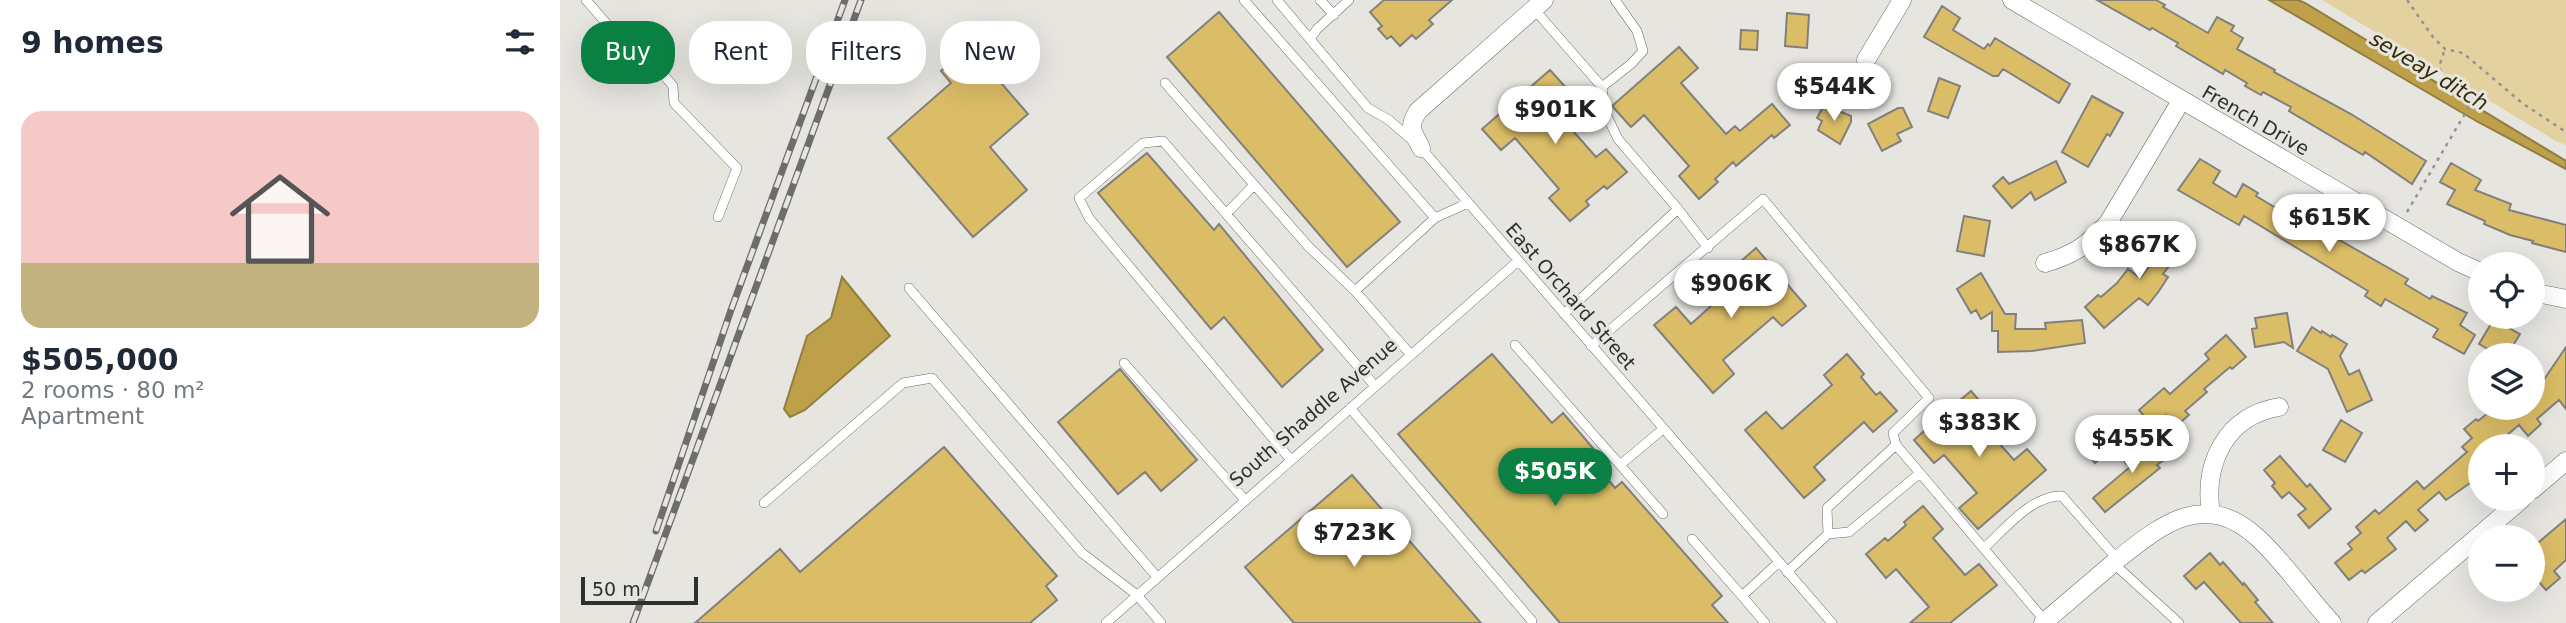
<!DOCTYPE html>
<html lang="en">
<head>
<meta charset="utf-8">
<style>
	:root { --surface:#fff; --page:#f6f6f7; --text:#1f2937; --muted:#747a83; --accent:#0b8043 }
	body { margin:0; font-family:"DejaVu Sans",sans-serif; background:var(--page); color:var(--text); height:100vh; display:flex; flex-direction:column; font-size:26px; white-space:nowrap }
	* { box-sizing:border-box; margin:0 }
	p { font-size:23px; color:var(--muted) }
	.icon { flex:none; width:38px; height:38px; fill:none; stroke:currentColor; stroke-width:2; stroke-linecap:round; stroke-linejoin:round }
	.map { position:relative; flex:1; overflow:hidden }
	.sheet { display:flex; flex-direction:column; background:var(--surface); width:560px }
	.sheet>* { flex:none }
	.banner { position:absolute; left:21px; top:21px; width:665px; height:63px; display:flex; gap:14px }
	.controls { position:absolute; left:1908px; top:252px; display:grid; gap:14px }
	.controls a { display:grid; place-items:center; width:77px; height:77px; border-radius:50%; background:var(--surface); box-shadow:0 7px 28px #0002; font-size:35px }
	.scale { position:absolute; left:21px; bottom:18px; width:117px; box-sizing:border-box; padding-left:7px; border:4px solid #2f2f2d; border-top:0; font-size:19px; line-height:24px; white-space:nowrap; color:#2f2f2d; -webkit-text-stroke:5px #e7e5e0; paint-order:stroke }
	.price { position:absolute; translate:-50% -60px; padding:0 16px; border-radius:24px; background:#fff; color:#222; font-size:23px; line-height:46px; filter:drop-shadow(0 2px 4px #0008) }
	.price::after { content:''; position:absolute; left:50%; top:42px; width:21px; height:16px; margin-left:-10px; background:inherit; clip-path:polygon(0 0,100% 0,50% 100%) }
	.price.selected { background:var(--accent); color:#fff }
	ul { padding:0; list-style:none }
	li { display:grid; align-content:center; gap:14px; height:371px; padding:0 21px }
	li span { display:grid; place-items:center; height:217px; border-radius:21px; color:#555 }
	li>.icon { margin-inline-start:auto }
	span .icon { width:126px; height:126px; fill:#fffc; stroke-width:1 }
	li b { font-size:30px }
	h2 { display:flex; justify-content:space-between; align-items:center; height:84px; padding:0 21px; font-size:30px }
	.tag { padding:0 24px; border-radius:28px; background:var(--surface); box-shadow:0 7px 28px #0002; font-size:24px; line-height:63px }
	.tag.selected { background:var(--accent); color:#fff }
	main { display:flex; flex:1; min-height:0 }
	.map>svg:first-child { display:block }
	.green { fill:#e3d19f }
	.water { fill:#bda049; stroke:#927e41; stroke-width:2 }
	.building { fill:#dbbd67; stroke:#82807c; stroke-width:2 }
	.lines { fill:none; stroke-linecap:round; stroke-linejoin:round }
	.lane-casing { stroke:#6e6c68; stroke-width:10 }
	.street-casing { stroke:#6e6c68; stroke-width:19 }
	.path { stroke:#94938f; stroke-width:2.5; stroke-dasharray:3.5 5; stroke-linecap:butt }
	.lane { stroke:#fff; stroke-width:9 }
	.street { stroke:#fff; stroke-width:18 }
	.rail-casing { stroke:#6e6d6a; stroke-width:7 }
	.rail { stroke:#e7e5e0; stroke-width:4.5; stroke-dasharray:13; stroke-linecap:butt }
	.labels { text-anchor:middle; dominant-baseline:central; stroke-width:6; stroke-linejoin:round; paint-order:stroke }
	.street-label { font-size:19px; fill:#2f2f2d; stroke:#e7e5e0 }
	.water-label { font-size:21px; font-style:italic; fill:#362a03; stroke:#e7e5e0 }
</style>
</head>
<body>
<main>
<section class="sheet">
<h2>9 homes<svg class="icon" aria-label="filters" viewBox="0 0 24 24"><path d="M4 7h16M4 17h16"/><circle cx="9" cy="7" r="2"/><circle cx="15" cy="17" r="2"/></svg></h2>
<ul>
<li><span style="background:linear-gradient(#f6c9c9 70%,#c2b280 0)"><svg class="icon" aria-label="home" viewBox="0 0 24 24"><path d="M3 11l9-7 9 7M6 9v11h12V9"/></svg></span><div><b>$505,000</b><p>2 rooms · 80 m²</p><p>Apartment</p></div></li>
</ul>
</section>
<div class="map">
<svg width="2006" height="623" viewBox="0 0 2006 623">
	<rect width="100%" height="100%" fill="#e7e5e0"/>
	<path class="green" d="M1762,0H2006V145L1996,141Z"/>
	<path class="water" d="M1709,0H1738L1745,3L2006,161V169L1918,122Z
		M282,277L330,336L245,410L230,417L224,409L247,336L271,318Z"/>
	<path class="building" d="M824,0H892L869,20L873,24L856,39L852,35L840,46L831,36L827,39L818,29L822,26L810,12Z
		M1537,0H1596L1605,5L1603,7L1648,33L1657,17L1674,26L1671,31L1683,38L1677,49L1715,70L1714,72L1791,114L1866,161L1852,184L1805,152L1803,155L1729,111L1731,107L1703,92L1701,95L1685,86L1687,83L1665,70L1663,74L1616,46L1618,43L1592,28L1590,30Z
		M1382,6L1400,18L1393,30L1424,49L1428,44L1430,46L1435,38L1510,84L1499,103L1443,69L1438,76H1433L1364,37Z
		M659,12L840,222L787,267L607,57Z
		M1227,13L1249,15L1247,48L1225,46Z
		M1181,30L1198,31L1197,50L1180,49Z
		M410,47L468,114L430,147L467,190L413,237L328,138L391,83L381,71Z
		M1119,47L1138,68L1121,83L1166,134L1175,126L1180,131L1212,104L1230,125L1214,138L1212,135L1176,166L1173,162L1155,179L1158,182L1139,199L1119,176L1129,166L1084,115L1071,127L1052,106Z
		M1246,64L1256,95L1237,103L1224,74Z
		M990,70L1009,91L991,106L1036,157L1046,149L1067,172L1047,189L1044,186L1026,201L1029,205L1010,221L989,198L999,189L955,138L941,150L922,129Z
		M1379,78L1400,86L1388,118L1368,111Z
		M1532,96L1563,113L1550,136L1547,134L1528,167L1502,152Z
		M1264,105L1291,116V122L1280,144L1258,130L1262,121L1257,118Z
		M1338,108H1343L1352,127L1337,134L1341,141L1322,151L1308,124Z
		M587,153L654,230L659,224L763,350L722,387L664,317L651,329L538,193Z
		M1640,159L1660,171L1653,183L1676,197L1683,184L1698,193L1696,196L1721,211L1723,208L1848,279L1845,284L1870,299L1872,296L1907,313L1900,325L1915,335L1904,354L1873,337L1878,329L1825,299L1821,306L1805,296L1808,291L1684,216L1679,225L1618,190Z
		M1496,161L1506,182L1475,200L1471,192L1452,208L1433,186L1443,177L1449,184Z
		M1891,163L1921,180L1915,190L1951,204L1949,210L2006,225V252L1972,243L1973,241L1950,235L1924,224L1925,221L1887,204L1895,190L1880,182Z
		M1404,216L1430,221L1424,256L1397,251Z
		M1609,226L1628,242L1603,274L1608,277L1599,291L1588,305L1579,298L1544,328L1525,307L1538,295L1541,297L1557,283L1568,269L1580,278L1598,254L1588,247L1599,233L1602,235Z
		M1196,248L1246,306L1222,326L1213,317L1163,360L1174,374L1153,393L1094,325L1116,307L1131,324L1181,279L1172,269Z
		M1421,273L1445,314H1456L1455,329H1486L1485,323L1522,320L1525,343L1472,351L1438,352V331H1432V312L1421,319L1416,310L1411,313L1397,289Z
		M1727,313L1733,348L1724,342L1695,347L1692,329L1697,328L1695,318Z
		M1932,322L1939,326L1940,323L1960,334L1947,355H1938L1919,344Z
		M1752,327L1761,333L1762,331L1771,337L1772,335L1787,344L1780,356L1789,375L1799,370L1812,400L1787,412L1768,369L1737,351Z
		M1666,335L1686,357L1672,369L1670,367L1644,389L1647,392L1625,411L1629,415L1616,426L1606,415L1593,427L1579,410L1604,388L1610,394L1649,359L1645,354Z
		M2006,347V409L1999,400L1977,419L1981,424L1968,436L1959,425L1934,446H1920V476L1886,500L1879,492L1858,510L1868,520L1855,531L1846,521L1827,538L1836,549L1805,573L1802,570L1789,580L1775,563L1792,549L1788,544L1801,533L1796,527L1815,510L1819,514L1857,481L1864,489L1907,452L1902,447L1912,438L1904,429L1916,419L1918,421L1934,408H1972V393L1984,383L1983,381Z
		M932,354L992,423L1003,413L1043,460L1037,466L1055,488L1062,482L1162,596L1152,605L1168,623H1000L838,434Z
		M1287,354L1304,374L1301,377L1316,395L1320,392L1337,411L1313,432L1304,422L1254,467L1265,480L1244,498L1185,430L1206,412L1222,429L1272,385L1264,375Z
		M560,369L637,460L601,491L585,472L558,494L498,422Z
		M1411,391L1431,414L1421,423L1454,460L1467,449L1486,470L1418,529L1399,508L1417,493L1384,455L1374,463L1354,440L1373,423L1376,427L1394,411L1392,407Z
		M1781,420L1802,433L1785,462L1763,450Z
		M1535,437L1548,452L1535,463L1522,448Z
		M1590,439L1606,458L1597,465L1600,468L1545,512L1533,498L1570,467L1565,462Z
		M384,447L497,576L486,586L497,600L470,623H135L220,549L240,572Z
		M1720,456L1747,487L1750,484L1771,509L1749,528L1738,515L1746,509L1729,492L1722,498L1712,486L1715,483L1704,470Z
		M792,475L921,623H734L685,567Z
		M1363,506L1383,529L1373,538L1405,575L1419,564L1437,585L1390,623H1350L1369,607L1336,569L1326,578L1306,554L1325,538L1328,541L1346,525L1344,522Z
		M2006,519V560L1994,571L2000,578L1986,590L1972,574V548Z
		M1650,553L1660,565L1663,562L1683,585L1684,583L1698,600L1695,602L1713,623H1681L1644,582L1636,589L1624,576Z"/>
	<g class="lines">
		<g class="lane-casing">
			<path id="lane" d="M26,0L87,70L102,73L113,86L114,103L177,168L158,217
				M684,0L875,218L908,203
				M717,0L808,108L829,120L861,148L1272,623
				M760,0L774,15
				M1055,0L1077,31L1083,51L1071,64L1042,87L1045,112L1058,139L1118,209L1148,248
				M974,9L1042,87
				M750,39L757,29L789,0
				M605,83L748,246L795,291L875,218
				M666,214L694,185
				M349,288L597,577
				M795,291L851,355
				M1004,314L1118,209
				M955,345L1103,514
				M1031,346L1203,199L1369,398L1333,433L1336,445L1267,508L1268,534L1227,572
				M564,363L685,500
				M790,408L972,621
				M1336,445L1360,473
				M731,460L529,218L519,198L583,143L603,141L815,386
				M1060,465L1103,429
				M204,503L343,383L372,378L522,553L577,595L601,623
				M1268,534L1289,532L1360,473L1485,621
				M1132,539L1182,596L1219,562
				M1424,548C1445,529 1472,495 1502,496L1558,560
				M1553,563L1619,623
				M1182,596L1205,623
				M546,623L958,261"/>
		</g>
		<g class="street-casing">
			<path id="street" d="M1452,0L1898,262L1920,272
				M1306,60L1342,0
				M861,148C853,131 847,128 858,111L984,0
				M1485,263C1513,255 1528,245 1548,223L1621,101
				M1972,292L2006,299
				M1972,490L2006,461
				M1651,514C1643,463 1666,416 1719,407
				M1483,623C1508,602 1532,581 1557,560C1602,524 1645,489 1698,538C1725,563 1747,596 1772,623
				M1817,623L1962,499"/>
		</g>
		<path class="path" d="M1847,0L1873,37L1885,49L1903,53L1962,103L2006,132
			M1847,212L1916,95L1883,75L1879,67L1885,49"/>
		<use href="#lane" class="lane"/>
		<use href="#street" class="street"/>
		<g class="rail-casing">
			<path id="rail" d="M96,531L171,310L285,0
				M73,623L301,0"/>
		</g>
		<use href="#rail" class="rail"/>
	</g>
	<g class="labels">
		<g class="street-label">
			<text transform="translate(1696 120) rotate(30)">French Drive</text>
			<text transform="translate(1011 296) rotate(49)">East Orchard Street</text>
			<text transform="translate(753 412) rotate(-41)">South Shaddle Avenue</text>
		</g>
		<g class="water-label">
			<text transform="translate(1869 71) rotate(31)">seveay ditch</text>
		</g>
	</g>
</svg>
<div class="controls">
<a><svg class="icon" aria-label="locate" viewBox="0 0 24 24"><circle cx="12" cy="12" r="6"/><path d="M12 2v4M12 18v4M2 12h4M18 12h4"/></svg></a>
<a><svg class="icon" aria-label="layers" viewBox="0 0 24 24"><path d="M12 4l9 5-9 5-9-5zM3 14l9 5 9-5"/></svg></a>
<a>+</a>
<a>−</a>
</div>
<div class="scale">50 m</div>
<b class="price" style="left:1274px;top:123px">$544K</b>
<b class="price" style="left:995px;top:146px">$901K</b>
<b class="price" style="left:1769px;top:254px">$615K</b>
<b class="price" style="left:1579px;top:281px">$867K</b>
<b class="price" style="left:1171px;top:320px">$906K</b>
<b class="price" style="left:1419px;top:459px">$383K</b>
<b class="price" style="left:1572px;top:475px">$455K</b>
<b class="price selected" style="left:995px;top:508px">$505K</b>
<b class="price" style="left:794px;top:569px">$723K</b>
<div class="banner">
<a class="tag selected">Buy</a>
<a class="tag">Rent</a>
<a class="tag">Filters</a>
<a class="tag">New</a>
</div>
</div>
</main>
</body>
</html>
